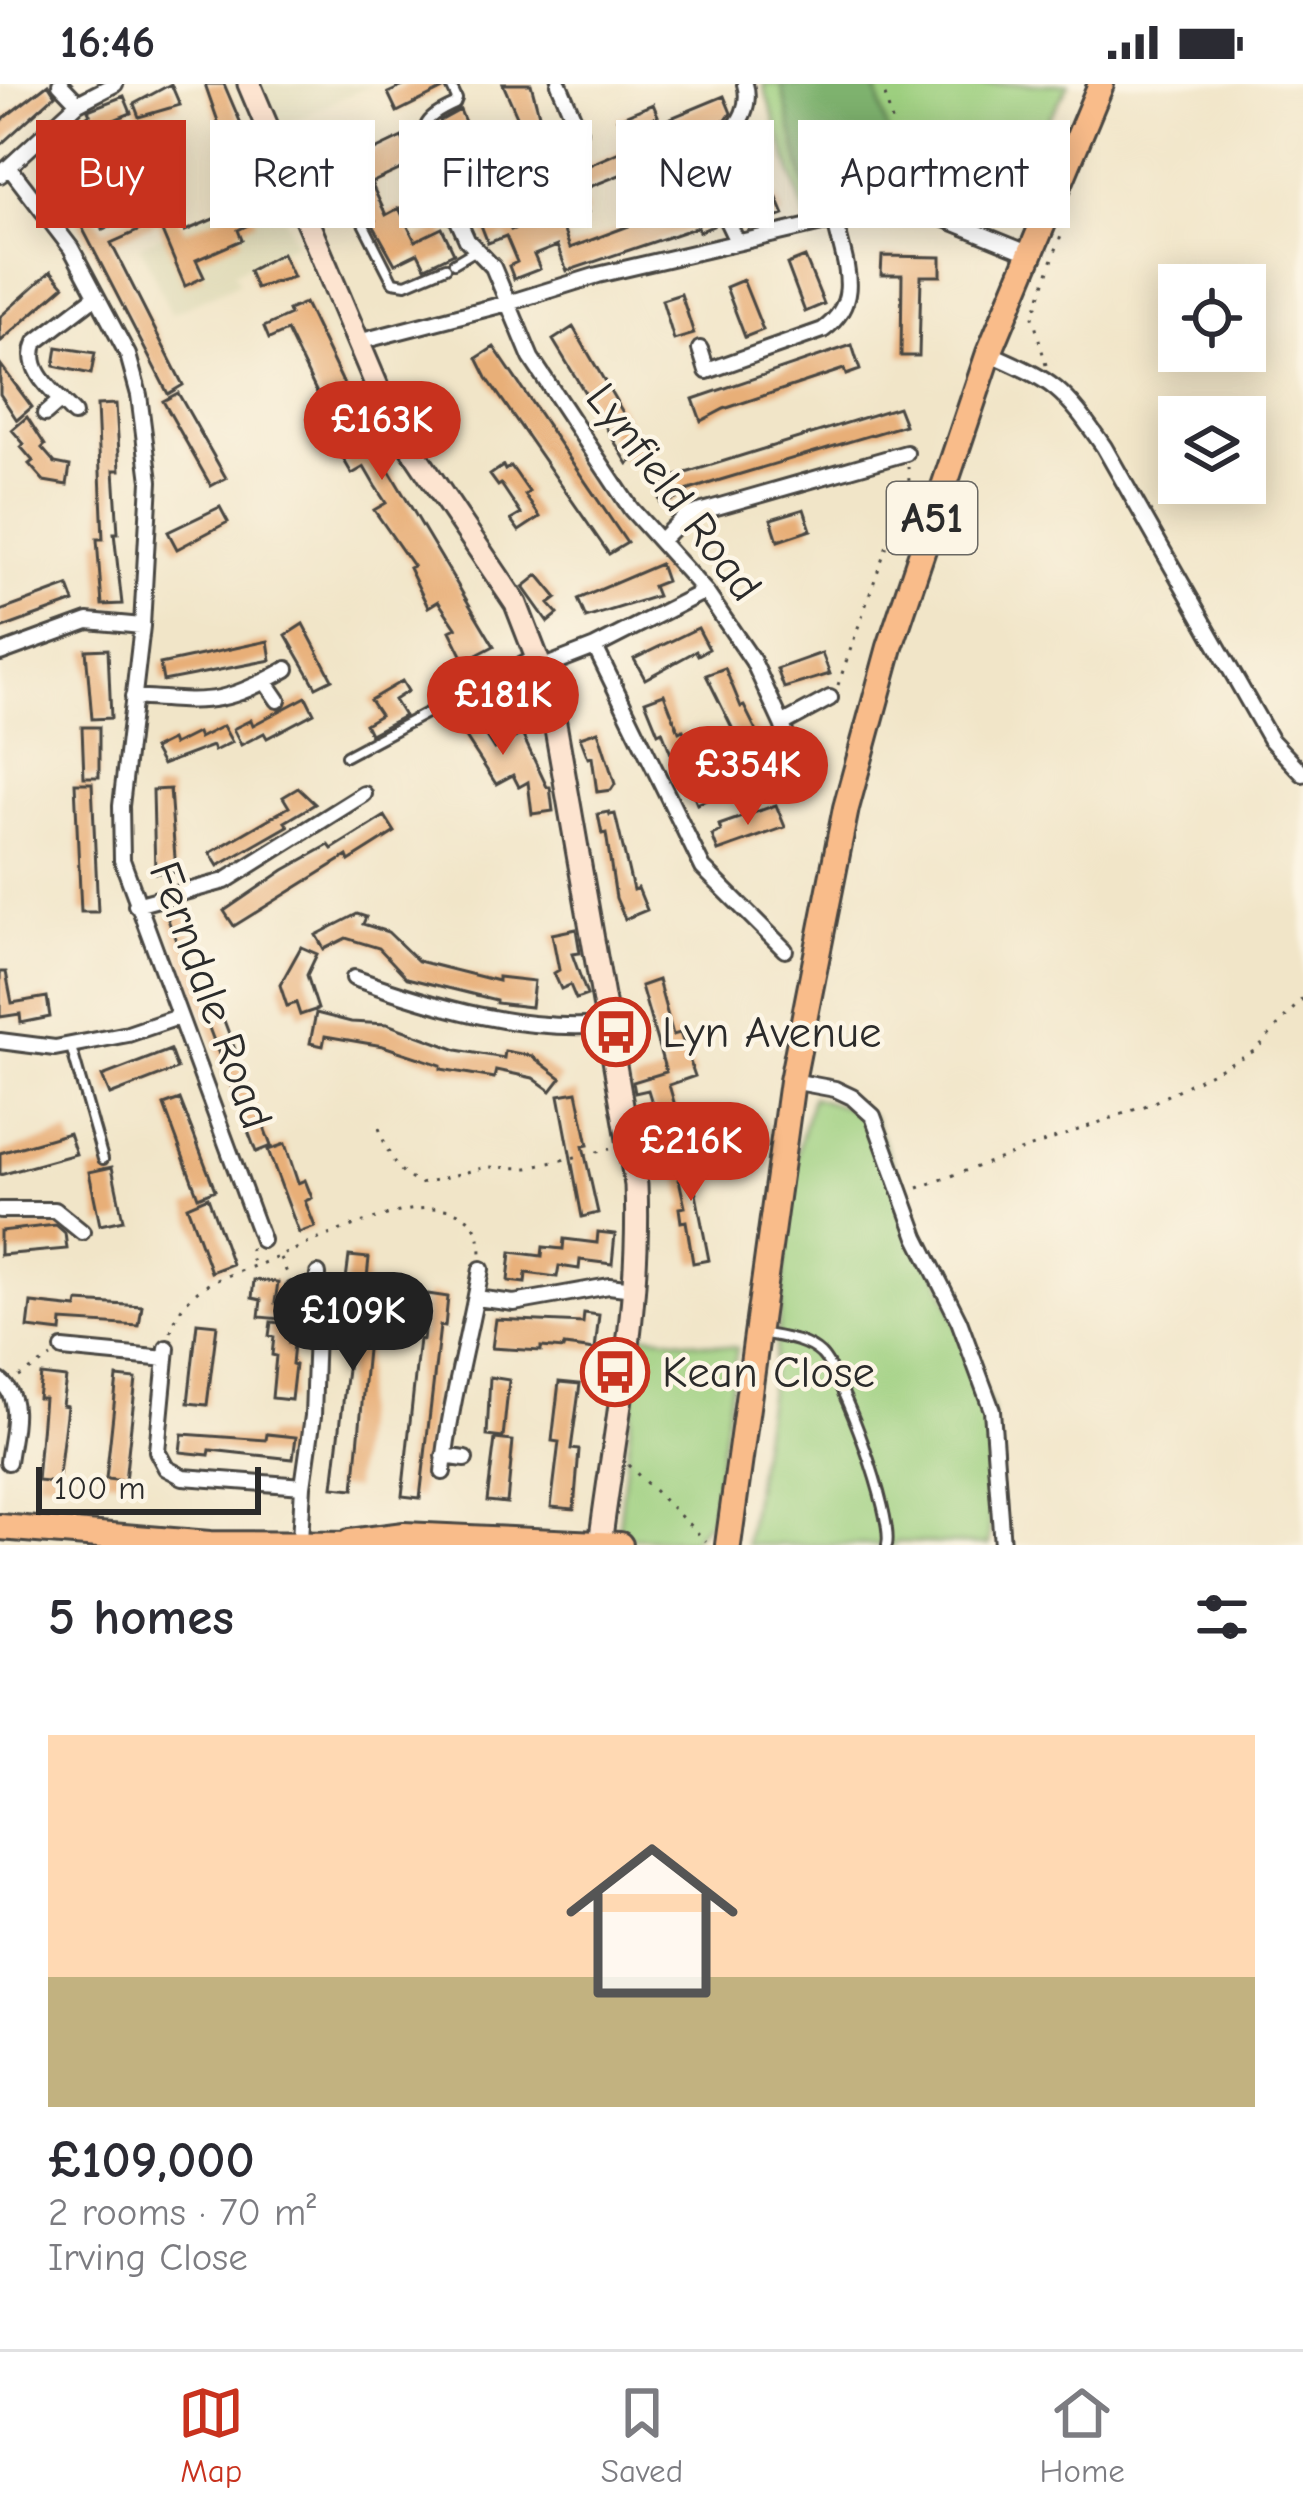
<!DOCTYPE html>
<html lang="en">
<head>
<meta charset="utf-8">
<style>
	:root { --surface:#fff; --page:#f7f7f7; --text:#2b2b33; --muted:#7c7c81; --line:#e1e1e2; --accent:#c8321e }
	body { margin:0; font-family:"Comic Neue",sans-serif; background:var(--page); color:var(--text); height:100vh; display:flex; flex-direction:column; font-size:45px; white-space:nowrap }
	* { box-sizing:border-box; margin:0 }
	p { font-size:39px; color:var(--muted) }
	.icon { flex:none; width:66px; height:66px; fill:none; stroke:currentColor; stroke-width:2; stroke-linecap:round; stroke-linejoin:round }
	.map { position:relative; height:1461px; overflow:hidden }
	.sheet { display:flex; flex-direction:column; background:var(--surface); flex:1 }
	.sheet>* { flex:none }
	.top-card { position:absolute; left:36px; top:36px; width:1233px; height:108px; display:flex; gap:24px }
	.fabs { position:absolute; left:1158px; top:180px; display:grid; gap:24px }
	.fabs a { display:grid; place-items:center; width:108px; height:108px; border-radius:0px; background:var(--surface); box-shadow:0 6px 30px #0003; font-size:60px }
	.scale { position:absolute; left:36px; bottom:30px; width:225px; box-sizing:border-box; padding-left:12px; border:6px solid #2b2b2b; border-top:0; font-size:33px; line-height:42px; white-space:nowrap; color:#2b2b2b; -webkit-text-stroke:9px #fcf5e5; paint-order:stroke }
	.price { position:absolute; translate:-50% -102px; padding:0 27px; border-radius:42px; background:var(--accent); color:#fff; font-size:39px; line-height:78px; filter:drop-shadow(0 3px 6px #0008) }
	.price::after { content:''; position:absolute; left:50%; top:72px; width:36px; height:27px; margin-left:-18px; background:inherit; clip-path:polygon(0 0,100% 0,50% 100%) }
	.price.selected { background:#222; color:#fff }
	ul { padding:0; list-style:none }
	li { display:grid; align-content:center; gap:24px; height:636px; padding:0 48px }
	li span { display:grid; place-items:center; height:372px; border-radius:0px; color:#555 }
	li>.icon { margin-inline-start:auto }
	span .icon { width:216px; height:216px; fill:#fffc; stroke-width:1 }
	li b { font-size:51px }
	h2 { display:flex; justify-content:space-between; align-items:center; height:144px; padding:0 48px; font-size:51px }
	.tag { padding:0 42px; border-radius:0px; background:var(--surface); box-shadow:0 6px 30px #0003; font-size:42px; line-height:108px }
	.tag.selected { background:var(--accent); color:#fff }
	.status { display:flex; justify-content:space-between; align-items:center; height:84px; padding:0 60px; background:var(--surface); direction:ltr }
	.status svg { height:33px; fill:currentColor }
	.menu { display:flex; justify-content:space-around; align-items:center; height:168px; border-top:3px solid var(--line); background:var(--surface); font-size:33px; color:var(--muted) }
	.menu a { display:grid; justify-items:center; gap:6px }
	.menu .selected { color:var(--accent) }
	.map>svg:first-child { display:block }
	.built { fill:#e1dcba }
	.green { fill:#9dcf7f; stroke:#647d55; stroke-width:3 }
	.forest { fill:#7eb26e; stroke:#546e4c; stroke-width:3 }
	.building { fill:#e8af78 }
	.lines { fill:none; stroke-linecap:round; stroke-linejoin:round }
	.lane-casing { stroke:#494743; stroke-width:14 }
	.street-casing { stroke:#494743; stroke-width:20 }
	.secondary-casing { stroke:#494743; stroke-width:27 }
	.highway-casing { stroke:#494743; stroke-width:30 }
	.path { stroke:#494743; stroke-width:3; stroke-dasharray:3 9; stroke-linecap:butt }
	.lane { stroke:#fff; stroke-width:8 }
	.street { stroke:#fff; stroke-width:14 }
	.secondary { stroke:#fde4d0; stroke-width:21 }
	.highway { stroke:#f9bc8a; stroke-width:24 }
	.labels { text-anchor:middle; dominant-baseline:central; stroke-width:9; stroke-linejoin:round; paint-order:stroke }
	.shield { fill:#fcf5e5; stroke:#6a6863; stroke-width:3 }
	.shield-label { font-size:42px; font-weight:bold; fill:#2b2b2b }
	.street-label { font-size:45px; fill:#2b2b2b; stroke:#fcf5e5 }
	.poi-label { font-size:45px; fill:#2b2b2b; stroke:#fcf5e5; text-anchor:start }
</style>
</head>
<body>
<div class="status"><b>16:46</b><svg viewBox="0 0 49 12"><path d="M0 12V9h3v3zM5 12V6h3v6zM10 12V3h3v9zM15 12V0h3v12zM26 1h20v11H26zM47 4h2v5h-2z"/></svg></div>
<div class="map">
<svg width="1303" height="1461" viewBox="0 0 1303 1461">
	<rect width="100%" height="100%" fill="#fcf5e5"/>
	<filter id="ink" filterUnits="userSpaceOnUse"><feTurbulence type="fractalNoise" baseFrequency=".00833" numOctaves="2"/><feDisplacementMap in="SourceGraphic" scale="24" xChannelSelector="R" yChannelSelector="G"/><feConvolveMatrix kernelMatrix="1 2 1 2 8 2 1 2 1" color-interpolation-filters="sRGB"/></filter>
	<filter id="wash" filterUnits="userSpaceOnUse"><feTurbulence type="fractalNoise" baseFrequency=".004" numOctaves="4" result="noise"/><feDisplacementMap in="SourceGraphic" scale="48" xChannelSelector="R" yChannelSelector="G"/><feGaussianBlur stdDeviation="2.7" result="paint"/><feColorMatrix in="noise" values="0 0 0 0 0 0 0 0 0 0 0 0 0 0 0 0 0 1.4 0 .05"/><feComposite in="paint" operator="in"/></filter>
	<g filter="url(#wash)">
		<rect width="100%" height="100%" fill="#f1e5c8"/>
		<path class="built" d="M258,0H371L276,46Z
			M270,102L296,159L234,188L239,199L171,230L140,161Z"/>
		<path class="green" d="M763,0H1069L991,133L905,112L806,135Z
			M812,1013L873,1032L992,1326L989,1461L897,1458L893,1461H746L781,1226L794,1082Z
			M640,1250L737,1264L710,1436L690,1457L632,1454L619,1443Z"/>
		<path class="forest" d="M781,0H875L903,106L811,130Z"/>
		<g id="blocks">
			<path class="building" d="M48,0L55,11L0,61V40L5,33Z
				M171,0L180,21L139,33L134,20Z
				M205,0H224L266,98L237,111L231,98L245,92L235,69L228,72L218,48L221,46Z
				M408,0H442L443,5L397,28L388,9Z
				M503,0H531L540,34L566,91L629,64L617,35L653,20L658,32L634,42L650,79L579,107L588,128L561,139L570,164L690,119L692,124L704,119L713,142L699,148L698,143L567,187L557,162L534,171L540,185L514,195L509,182L517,178L506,152L488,159L440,37L460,26L511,146L534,137L527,122L552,112Z
				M124,12L131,29L90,46L94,53L80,62L68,45L90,30L88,26Z
				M724,12L731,29L726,36L684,54L700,91L683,102L661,38Z
				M402,53L414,79L371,99L386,131L399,124L415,157L442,144L454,169L425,183L418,169L395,180L371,137L375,136L349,82L359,78L358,74Z
				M755,71L760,83L748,93L759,119L776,112L784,131L749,144L724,85Z
				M65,76L103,146L170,115L185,147L249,120L256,137L238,146L242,156L196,176L204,193L185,202L158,138L111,159L183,301L168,310L70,120L65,123L45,86Z
				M282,169L293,193L256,204L249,187Z
				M882,172L941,173V192H921L919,272H901L902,191H881Z
				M805,173L824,220L805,228L787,180Z
				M51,187L64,202L0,258V233Z
				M743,196L763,246L745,253L726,203Z
				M681,210L694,250L674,256L662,216Z
				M305,219L368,351L494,562L465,577L450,547L456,544L438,517L428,523L409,484L413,482L374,426L386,419L375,402L364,383L352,390L341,371L346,369L287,247L269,255L264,243L290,231L288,226Z
				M573,243L646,368L628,380L553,256Z
				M852,261L860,286L846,291L844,285L724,325L701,337L693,315Z
				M57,263L95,269L91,290L54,282Z
				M494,263L627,459L609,470L487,294L477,274Z
				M0,280L32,323L17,336L0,310Z
				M178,309L226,394L211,402L163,317Z
				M116,320L120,386H114L118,449H114L122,520L102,521L97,455H103L97,321Z
				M898,323L905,341L717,397L674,411L676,415L661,420L655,402L673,393Z
				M27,333L45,361L42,364L55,379L70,382L67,401L44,397L29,380L33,377L21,363L24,360L12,346Z
				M503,382L505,386L511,382L529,408L525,411L540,433L519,447L511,436L521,430L501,400L498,402L490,391Z
				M220,423L228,438L177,465L168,448Z
				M804,425L811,446L778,457L771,435Z
				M660,480L666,497L653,502L657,512L586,534L578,515Z
				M538,491L557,514L549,520L558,530L548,538L523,503Z
				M68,502L74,518L0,545V527Z
				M303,540L332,595L316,603L286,551Z
				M698,544L709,565L698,571L696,567L645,595L634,575Z
				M268,557L271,576L163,597L160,580Z
				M108,565L111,634L92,635L86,566Z
				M822,569L830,590L784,604L777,585Z
				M725,584L741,623L744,622L776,686L757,694L706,591Z
				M402,597L408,607L394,616L404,632L370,650L365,640L380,631L370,616Z
				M664,610L679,648L683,646L716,712L697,720L682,683L677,685L662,647L658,649L645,617Z
				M306,613L314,629L267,654L264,649L241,661L233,645L251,636L253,641Z
				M464,618L494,665L522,650L547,703H550L553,727L532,730L528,698L519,703L513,691L496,700L461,646L453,650L443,630Z
				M223,642L232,658L214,667L212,662L162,681L153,665L171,656L173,661L197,649L199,654Z
				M82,643H99V693H84Z
				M598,647L615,700L611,706L597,708L592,673L588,674L580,653Z
				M75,699H92L98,828H81Z
				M298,704L315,720L285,738L288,742L218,782L210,769L289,723L283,713Z
				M170,705L176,788L155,789L153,706Z
				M776,721L785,743L718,767L712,751L721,747L719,741Z
				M609,728L610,731L615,730L633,806L638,804L647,826L625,835L616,814L606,749L602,750L598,730Z
				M385,732L395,748L349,777L347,772L234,842L224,827L284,786L329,761L332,765Z
				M183,827L271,1062L256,1068L167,833Z
				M357,830L366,833L363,840L388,848L418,877L498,897V893L534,897L531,923L496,919V916L407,894L379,864L346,854L324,865L316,851Z
				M576,845L580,869L572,870L587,911L576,915L570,901L561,905L554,889L559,886L552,850Z
				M301,863L317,870L307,891L318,925L300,931L296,919L287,922L280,901Z
				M0,888H6L12,919L47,913L50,933L21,939L20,930L0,933Z
				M658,896L673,951L680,949L695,992L669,1001L680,1039L660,1045L648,1006L635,1009L633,998L666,988L641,902Z
				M316,929L351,938L387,940L457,966L504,974L505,967L532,972L561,994L551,1007L533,994L496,986L494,994L441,985V981L383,962L325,952L323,962L310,959Z
				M170,966L177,985L110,1011L102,992Z
				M577,1008L588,1061L583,1062L598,1129L582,1133L559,1011Z
				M180,1015L215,1106L198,1113L164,1021Z
				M69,1049L76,1070L0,1091V1069Z
				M285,1060L298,1099L305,1096L312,1114L305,1117L315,1143L299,1149L268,1066Z
				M693,1064L699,1094L693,1095L709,1176L693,1179L686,1137L681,1138L679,1124L685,1123L673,1068Z
				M112,1083L123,1136L100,1141L89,1088Z
				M208,1113L232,1180L211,1188L187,1122Z
				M56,1141L65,1149L67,1165L0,1171V1147Z
				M598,1148L615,1150L612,1180L580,1176L579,1185L559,1182L557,1193L526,1189L525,1199L508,1197L511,1168L542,1172L543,1163L563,1165L564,1155L597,1159Z
				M349,1172L369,1174L363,1234L368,1235V1255L354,1405L333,1403L351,1251V1232L346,1231L349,1211H344Z
				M254,1196L278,1198L275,1219L283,1220L281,1235L259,1233L261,1216L252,1214Z
				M428,1210L448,1213L445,1243L440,1242L420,1414L402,1412L419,1255L423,1256Z
				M78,1218L142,1222L139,1242L62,1237L61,1248L28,1244L31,1219L77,1224Z
				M584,1229L599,1231L595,1266L564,1262L563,1265L541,1263V1267L492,1264L496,1235L583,1239Z
				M271,1238L291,1240L289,1259L294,1260L292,1280L295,1281L291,1316L272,1314L276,1272L272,1271L274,1253L269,1252Z
				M197,1239L217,1241L207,1321L188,1319Z
				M41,1291L66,1294L62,1321L67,1322L58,1399L37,1397L44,1314H38Z
				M117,1293L136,1295L125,1397L106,1395Z
				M490,1293L509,1296L503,1354L487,1352Z
				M559,1298L580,1300L571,1365L579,1366L574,1425L551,1423L559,1358L552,1357Z
				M182,1350L266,1356L267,1350L296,1353L293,1375L210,1366L209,1371L180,1368Z
				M495,1355L513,1357L507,1419L487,1417Z"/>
		</g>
	</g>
	<g filter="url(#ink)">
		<use href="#blocks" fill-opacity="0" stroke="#494743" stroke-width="3"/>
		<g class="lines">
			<g class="lane-casing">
				<path id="lane" d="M282,61L311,69L362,46
					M324,63L393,198L406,200L446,183
					M433,80C416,45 421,35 455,20L457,15L450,0
					M454,179L476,166
					M346,672L535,571
					M71,963L103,1075
					M760,1249C780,1253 805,1255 821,1270C842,1291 894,1433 887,1461"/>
			</g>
			<g class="street-casing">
				<path id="street" d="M60,0L78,19
					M559,0L579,47
					M433,81L467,156L493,183L531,274L631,425L705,507L753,577L782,640L803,699
					M9,83L71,164L128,271L139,311L150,397L142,542L121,722L122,776L262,1156
					M0,91L78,19L115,0
					M737,158C729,139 715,116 711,96C706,62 757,40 745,0
					M358,258L508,219L598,191L835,136L915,123L1028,169
					M700,265L707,287L823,246C864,216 844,179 835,136
					M989,269C1055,298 1063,304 1104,363L1270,655L1303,690
					M45,330L61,316
					M74,330C56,310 23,287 36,258L96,212
					M661,456L685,432L906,369
					M595,563L703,784L785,866
					M0,569L88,537L142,542
					M541,584L595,563L705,507
					M265,597L278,616
					M133,613C208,618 220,623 287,585
					M782,640L830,614
					M136,821L225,797L364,710
					M354,894C437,924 519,948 607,941
					M0,957L55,964L128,950L178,933
					M792,997L835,1005L852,1013L873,1032L917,1153L959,1237L992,1326L1002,1461
					M0,1126H55L82,1148
					M293,1206L315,1209
					M476,1214L514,1219L609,1202L634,1205
					M167,1264L157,1367L166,1384L183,1393L303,1402
					M63,1265L166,1275
					M0,1297C24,1315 11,1352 8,1378
					M444,1372L465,1375
					M443,1388C450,1317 469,1254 481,1185
					M300,1457L303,1402L313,1332L318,1190"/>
			</g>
			<g class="secondary-casing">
				<path id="secondary" d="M249,0L390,333L516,520L549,605L636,1101C641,1221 615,1342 600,1461"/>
			</g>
			<g class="highway-casing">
				<path id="highway" d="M0,1443L210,1460L368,1461
					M350,1458L404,1451L620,1461
					M728,1461L792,997L846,724L890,563L989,269L1101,0"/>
			</g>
			<path class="path" d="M882,0L911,109
				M1046,281L1033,233L1062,148
				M838,601L909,398L908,383
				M379,1044C388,1069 395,1088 420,1100L486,1083L528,1084L610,1065
				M918,1104L1150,1020L1256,966L1303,914
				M252,1165L249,1166L254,1182
				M280,1174L289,1193
				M171,1248C175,1233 183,1219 195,1209C213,1193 257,1183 280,1172C325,1153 481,1075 481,1171
				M19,1293L51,1273
				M628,1381L706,1457"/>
			<use href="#lane" class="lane"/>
			<use href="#street" class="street"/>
			<use href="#secondary" class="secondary"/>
			<use href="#highway" class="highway"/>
		</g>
	</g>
	<defs>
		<g id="bus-ring" transform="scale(3.45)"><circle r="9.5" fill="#fcf5e5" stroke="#c8321e" stroke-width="1.5"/><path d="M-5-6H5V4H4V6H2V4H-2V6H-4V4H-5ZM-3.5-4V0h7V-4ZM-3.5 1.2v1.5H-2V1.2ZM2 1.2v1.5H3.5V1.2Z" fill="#c8321e"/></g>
	</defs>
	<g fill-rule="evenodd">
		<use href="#bus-ring" x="616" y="948"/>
		<use href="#bus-ring" x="615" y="1288"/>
	</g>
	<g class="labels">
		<rect class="shield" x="887" y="398" width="90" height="72" rx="9"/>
		<g class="shield-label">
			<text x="932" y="434">A51</text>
		</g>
		<g class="street-label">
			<text transform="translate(674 408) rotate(53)">Lynfield Road</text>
			<text transform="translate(211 911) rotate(70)">Ferndale Road</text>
		</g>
		<g class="poi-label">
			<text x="662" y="948">Lyn Avenue</text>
			<text x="662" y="1288">Kean Close</text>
		</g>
	</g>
</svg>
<div class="fabs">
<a><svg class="icon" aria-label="locate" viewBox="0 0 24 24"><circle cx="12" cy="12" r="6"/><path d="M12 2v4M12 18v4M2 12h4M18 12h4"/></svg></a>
<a><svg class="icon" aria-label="layers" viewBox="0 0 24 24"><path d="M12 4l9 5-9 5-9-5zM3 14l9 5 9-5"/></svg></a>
</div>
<div class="scale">100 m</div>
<b class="price" style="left:382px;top:399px">£163K</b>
<b class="price" style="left:503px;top:674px">£181K</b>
<b class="price" style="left:748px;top:744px">£354K</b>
<b class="price" style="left:691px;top:1120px">£216K</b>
<b class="price selected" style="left:353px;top:1290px">£109K</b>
<div class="top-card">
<a class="tag selected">Buy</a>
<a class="tag">Rent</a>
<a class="tag">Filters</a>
<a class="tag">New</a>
<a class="tag">Apartment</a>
</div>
</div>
<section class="sheet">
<h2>5 homes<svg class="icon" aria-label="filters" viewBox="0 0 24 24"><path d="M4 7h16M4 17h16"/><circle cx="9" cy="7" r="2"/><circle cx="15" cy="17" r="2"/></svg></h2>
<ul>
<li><span style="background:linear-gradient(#ffd9b3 65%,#c2b280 0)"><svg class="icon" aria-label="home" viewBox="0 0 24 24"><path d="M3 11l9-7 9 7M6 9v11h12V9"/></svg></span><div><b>£109,000</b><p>2 rooms · 70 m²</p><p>Irving Close</p></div></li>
</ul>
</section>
<nav class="menu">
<a class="selected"><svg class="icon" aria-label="map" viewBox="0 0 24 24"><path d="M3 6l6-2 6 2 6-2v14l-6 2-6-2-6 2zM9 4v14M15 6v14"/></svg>Map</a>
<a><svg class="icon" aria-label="saved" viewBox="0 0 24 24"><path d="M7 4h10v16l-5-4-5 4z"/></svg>Saved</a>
<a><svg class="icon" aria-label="home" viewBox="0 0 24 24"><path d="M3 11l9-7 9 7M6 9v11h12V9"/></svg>Home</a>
</nav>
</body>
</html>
